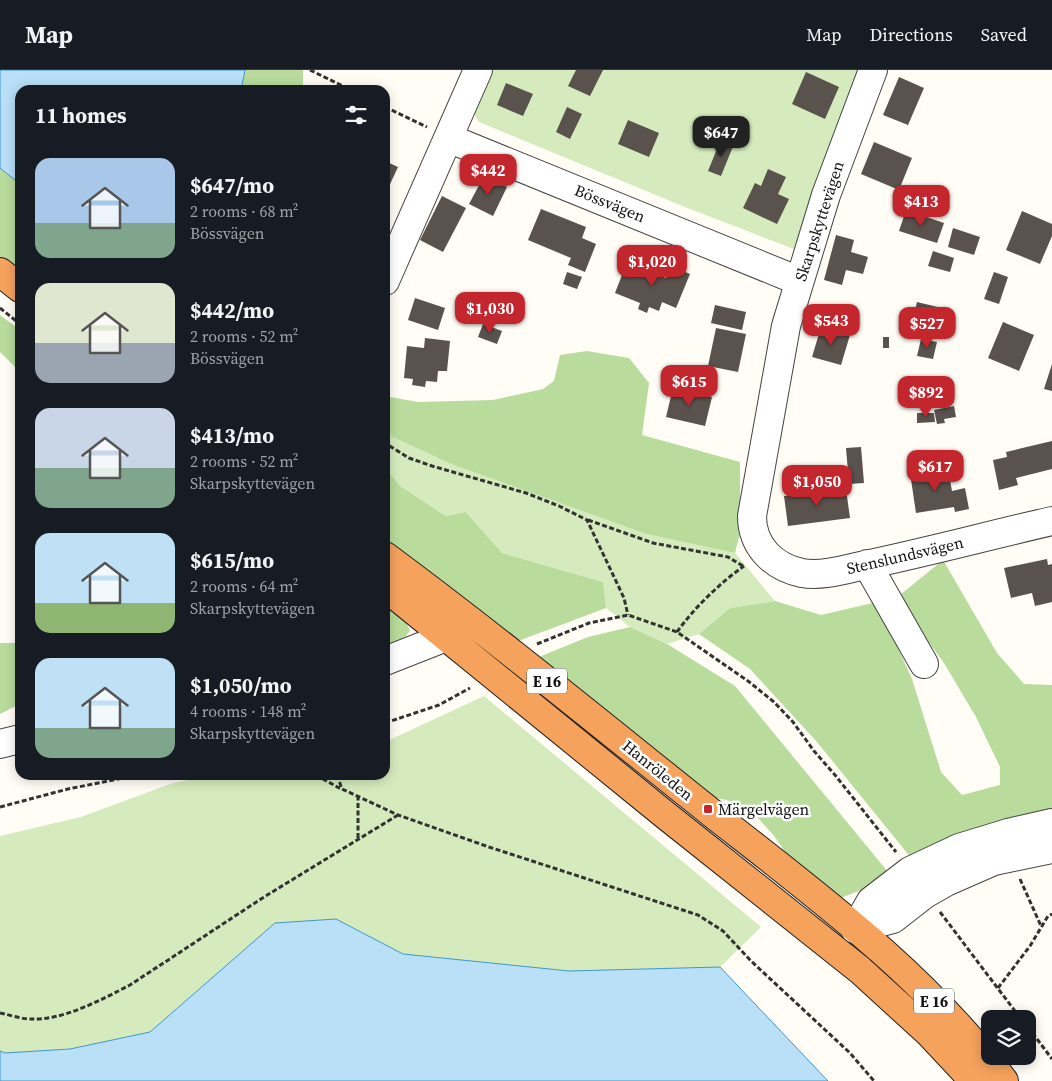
<!DOCTYPE html>
<html lang="en">
<head>
<meta charset="utf-8">
<style>
	:root { --surface:#171b24; --page:#20242c; --text:#f1f3f6; --muted:#9ea1a6; --line:#363941; --accent:#c4262e }
	body { margin:0; font-family:"Source Serif 4",serif; background:var(--page); color:var(--text); height:100vh; display:flex; flex-direction:column; font-size:19px; white-space:nowrap }
	* { box-sizing:border-box; margin:0 }
	p { font-size:16px; color:var(--muted) }
	.icon { flex:none; width:28px; height:28px; fill:none; stroke:currentColor; stroke-width:2; stroke-linecap:round; stroke-linejoin:round }
	.map { position:relative; flex:1; overflow:hidden }
	.details { position:absolute; left:15px; top:15px; width:375px; height:695px; display:flex; flex-direction:column; background:var(--surface); border-radius:15px; box-shadow:0 2px 12px #0003 }
	.details>* { flex:none }
	.fabs { position:absolute; left:981px; top:940px; display:grid; gap:10px }
	.fabs a { display:grid; place-items:center; width:55px; height:55px; border-radius:10px; background:var(--surface); box-shadow:0 2px 12px #0003; font-size:25px }
	.price { position:absolute; translate:-50% -42px; padding:0 11px; border-radius:10px; background:var(--accent); color:#fff; font-size:16px; line-height:32px; filter:drop-shadow(0 1px 2px #0008) }
	.price::after { content:''; position:absolute; left:50%; top:30px; width:15px; height:11px; margin-left:-8px; background:inherit; clip-path:polygon(0 0,100% 0,50% 100%) }
	.price.on { background:#222; color:#fff }
	ul { padding:0; list-style:none }
	li { display:flex; align-items:center; gap:15px; height:125px; padding:0 20px }
	li span { display:grid; place-items:center; flex:none; width:140px; height:100px; border-radius:15px; color:#555 }
	li>.icon { margin-inline-start:auto }
	span .icon { width:60px; height:60px; fill:#fffc; stroke-width:1 }
	li b { font-size:21px }
	h2 { display:flex; justify-content:space-between; align-items:center; height:60px; padding:0 20px; font-size:21px }
	header { display:flex; align-items:center; gap:30px; box-sizing:border-box; height:70px; padding:0 25px; background:var(--surface); border-bottom:1px solid var(--line) }
	header strong { font-size:24px }
	nav { display:flex; gap:28px; margin-inline-start:auto; font-size:18px }
	.map>svg:first-child { display:block }
	.green { fill:#d5ebbd }
	.forest { fill:#b9dc9c }
	.water { fill:#b9e0f7; stroke:#3f96cf }
	.building { fill:#5a524d }
	.lines { fill:none; stroke-linecap:round; stroke-linejoin:round }
	.minor-casing { stroke:#444; stroke-width:30 }
	.highway-casing { stroke:#222; stroke-width:30 }
	.path { stroke:#333; stroke-width:3; stroke-dasharray:5 2.5; stroke-linecap:butt }
	.minor { stroke:#fff; stroke-width:28 }
	.highway { stroke:#f5a25d; stroke-width:28 }
	.poi-dot { fill:#c4262e; stroke:#fff; stroke-width:2 }
	.labels { text-anchor:middle; dominant-baseline:central; stroke-width:5; stroke-linejoin:round; paint-order:stroke }
	.shield { fill:#fff; stroke:#585858; stroke-width:1 }
	.shield-label { font-size:15px; font-weight:bold; fill:#111 }
	.street-label { font-size:16px; fill:#111; stroke:#fff }
	.poi-label { font-size:16px; fill:#111; stroke:#fff; text-anchor:start }
</style>
</head>
<body>
<header>
<strong>Map</strong>
<nav><a>Map</a><a>Directions</a><a>Saved</a></nav>
</header>
<div class="map">
<svg width="1052" height="1011" viewBox="0 0 1052 1011">
	<rect width="100%" height="100%" fill="#fffdf5"/>
	<path class="green" d="M492,0H861L794,179L685,137L479,52L473,42Z
		M385,344L392,366L451,394L646,464L735,483L775,531L730,538L699,564L667,574L630,557L606,538L603,512L502,483L466,442L446,446L400,416L385,397Z
		M484,626L761,857L720,897L569,901L403,884L336,849L275,853L150,962L70,979L5,983L0,981V766L81,747L173,713L213,705H385V672Z"/>
	<path class="forest" d="M245,0H303V19L241,20Z
		M0,98L20,114V206L0,190Z
		M0,245L20,260V302L0,282Z
		M587,281L629,288L649,313L642,365L740,392V463L735,483L646,464L451,394L391,366L385,344V326L418,332L493,330L543,319L554,311L560,285Z
		M385,397L400,416L446,446L466,442L502,483L603,512L606,538L497,579L385,491Z
		M943,490L997,583L1024,614L1052,615V740L916,794L817,672L750,599L699,564L730,538L775,531L821,545L877,532L912,609L941,702L962,725L1000,715V697L976,647L944,593L903,537L900,525Z
		M385,534C396,541 406,548 410,561L405,567L385,575Z
		M630,557L667,574L735,616L893,808L843,827L828,828L799,803L775,767L757,747L727,730L689,724L524,593L588,567Z
		M0,573H20V634L0,644Z"/>
	<path class="water" d="M0,0H245L241,20H20V114L0,98Z
		M336,849L403,884L569,901L720,897L828,1011H0V981L5,983L70,979L150,962L275,853Z"/>
	<path class="building" d="M576,0H603L590,26L568,16Z
		M806,2L839,17L825,49L792,34Z
		M899,7L924,18L908,55L883,45Z
		M506,13L533,24L523,46L497,35Z
		M567,37L582,44L570,69L556,62Z
		M628,50L659,63L649,87L618,74Z
		M721,69L734,74L721,106L708,101Z
		M874,72L912,88L899,120L861,104Z
		M385,91L398,97L385,125Z
		M768,99L786,107L778,124L789,129L777,154L743,138L755,113L761,116Z
		M484,106L507,117L493,146L469,134Z
		M442,126L466,138L443,182L420,170Z
		M541,139L586,157L582,168L596,174L585,202L568,195L571,188L528,170Z
		M906,140L944,153L937,173L899,161Z
		M1022,141L1052,154V166L1040,194L1006,180Z
		M953,158L980,167L974,185L948,177Z
		M836,165L854,170L851,182L868,187L863,204L846,200L842,215L824,210Z
		M933,181L954,188L950,202L928,196Z
		M627,192L666,208L671,196L690,204L676,238L662,232L659,241L649,237L647,243L638,239L640,233L615,223Z
		M567,202L582,207L577,219L563,214Z
		M994,202L1008,207L999,234L984,229Z
		M415,228L445,238L438,260L408,250Z
		M917,232L950,240L945,261L912,253Z
		M715,235L746,242L742,260L711,253Z
		M1003,252L1034,265L1019,301L988,288Z
		M483,254L502,261L497,274L478,267Z
		M821,257L850,265L841,295L812,287Z
		M716,258L746,264L738,302L708,296Z
		M883,267H889V278H883Z
		M425,268L450,271L447,301H438L437,312L426,311L425,317L412,315L413,309L404,308L407,276L424,278Z
		M921,269L937,272L933,289L917,286Z
		M1052,294V321L1044,319Z
		M673,318L712,327L705,356L666,347Z
		M954,336L956,347L944,349L945,353L937,354L934,340Z
		M917,343H934L935,352L917,353Z
		M1052,371V399L1016,408L1018,415L999,420L993,390L1007,387L1006,382Z
		M861,377L864,413L849,414L846,378Z
		M928,393L931,413L950,410L952,421L965,418L969,439L955,442L954,437L916,443L909,396Z
		M846,419L850,448L788,456L784,426Z
		M1047,489L1048,495L1052,494V532L1035,536L1032,523L1011,528L1004,498Z"/>
	<g class="lines">
		<g class="minor-casing">
			<path id="minor" d="M873,0L826,125L786,256L752,446C752,476 773,497 802,503C824,507 849,498 870,494C931,481 991,465 1052,451
				M448,68L799,211
				M385,211L478,0
				M867,494L924,594
				M385,591L446,567
				M0,674L20,669
				M855,859L871,831L910,801L959,778L1008,763L1052,753
				M855,859L893,849L925,824L946,812L994,791L1052,779"/>
		</g>
		<g class="highway-casing">
			<path id="highway" d="M0,202L20,218
				M385,486C497,569 604,657 713,744C816,825 925,905 1004,1011
				M385,517L664,744L860,900L929,963L974,1011"/>
		</g>
		<path class="path" d="M310,0L351,20
			M385,37L427,57
			M0,238L20,254
			M385,370L388,375L409,388L432,396L526,423L559,436L587,450L624,528L628,545
			M588,450L653,473L728,487L743,496
			M677,562C694,538 720,513 744,496
			M537,574L589,553L628,545L677,562L748,611L774,632L793,652L814,681L835,705L896,782
			M385,653L439,635L470,618
			M316,705L341,719
			M337,705L342,719L398,745L489,777L698,845L723,861L751,891L850,983L874,1011
			M0,737L68,719L138,705
			M358,768V727
			M1020,809L1041,856
			M940,842L1021,949
			M998,918L1030,876L1048,846L1052,844
			M0,943C10,945 21,949 31,949C62,951 103,929 130,915L264,827L398,745
			M1028,957L1052,989"/>
		<use href="#minor" class="minor"/>
		<use href="#highway" class="highway"/>
	</g>
	<rect class="poi-dot" x="703" y="734" width="10" height="10" rx="2.5"/>
	<g class="labels">
		<g class="shield">
			<rect x="527" y="598.5" width="40" height="25" rx="4"/>
			<rect x="914" y="918.5" width="40" height="25" rx="4"/>
		</g>
		<g class="shield-label">
			<text x="547" y="611">E 16</text>
			<text x="934" y="931">E 16</text>
		</g>
		<g class="street-label">
			<text transform="translate(610 133) rotate(22)">Bössvägen</text>
			<text transform="translate(819 151) rotate(-72)">Skarpskyttevägen</text>
			<text transform="translate(905 485) rotate(-13)">Stenslundsvägen</text>
			<text transform="translate(658 700) rotate(39)">Hanröleden</text>
		</g>
		<g class="poi-label">
			<text x="718" y="739">Märgelvägen</text>
		</g>
	</g>
</svg>
<div class="fabs">
<a><svg class="icon" aria-label="layers" viewBox="0 0 24 24"><path d="M12 4l9 5-9 5-9-5zM3 14l9 5 9-5"/></svg></a>
</div>
<b class="price on" style="left:721px;top:88px">$647</b>
<b class="price" style="left:488px;top:126px">$442</b>
<b class="price" style="left:921px;top:157px">$413</b>
<b class="price" style="left:652px;top:217px">$1,020</b>
<b class="price" style="left:490px;top:264px">$1,030</b>
<b class="price" style="left:831px;top:276px">$543</b>
<b class="price" style="left:927px;top:279px">$527</b>
<b class="price" style="left:689px;top:337px">$615</b>
<b class="price" style="left:926px;top:348px">$892</b>
<b class="price" style="left:935px;top:422px">$617</b>
<b class="price" style="left:817px;top:437px">$1,050</b>
<section class="details">
<h2>11 homes<svg class="icon" aria-label="filters" viewBox="0 0 24 24"><path d="M4 7h16M4 17h16"/><circle cx="9" cy="7" r="2"/><circle cx="15" cy="17" r="2"/></svg></h2>
<ul>
<li><span style="background:linear-gradient(#a9c7e8 65%,#7fa58c 0)"><svg class="icon" aria-label="home" viewBox="0 0 24 24"><path d="M3 11l9-7 9 7M6 9v11h12V9"/></svg></span><div><b>$647/mo</b><p>2 rooms · 68 m²</p><p>Bössvägen</p></div></li>
<li><span style="background:linear-gradient(#dfe7d0 60%,#9aa5b1 0)"><svg class="icon" aria-label="home" viewBox="0 0 24 24"><path d="M3 11l9-7 9 7M6 9v11h12V9"/></svg></span><div><b>$442/mo</b><p>2 rooms · 52 m²</p><p>Bössvägen</p></div></li>
<li><span style="background:linear-gradient(#c9d6e8 60%,#7fa58c 0)"><svg class="icon" aria-label="home" viewBox="0 0 24 24"><path d="M3 11l9-7 9 7M6 9v11h12V9"/></svg></span><div><b>$413/mo</b><p>2 rooms · 52 m²</p><p>Skarpskyttevägen</p></div></li>
<li><span style="background:linear-gradient(#bfe0f5 70%,#8fb573 0)"><svg class="icon" aria-label="home" viewBox="0 0 24 24"><path d="M3 11l9-7 9 7M6 9v11h12V9"/></svg></span><div><b>$615/mo</b><p>2 rooms · 64 m²</p><p>Skarpskyttevägen</p></div></li>
<li><span style="background:linear-gradient(#bfe0f5 70%,#7fa58c 0)"><svg class="icon" aria-label="home" viewBox="0 0 24 24"><path d="M3 11l9-7 9 7M6 9v11h12V9"/></svg></span><div><b>$1,050/mo</b><p>4 rooms · 148 m²</p><p>Skarpskyttevägen</p></div></li>
</ul>
</section>
</div>
</body>
</html>
